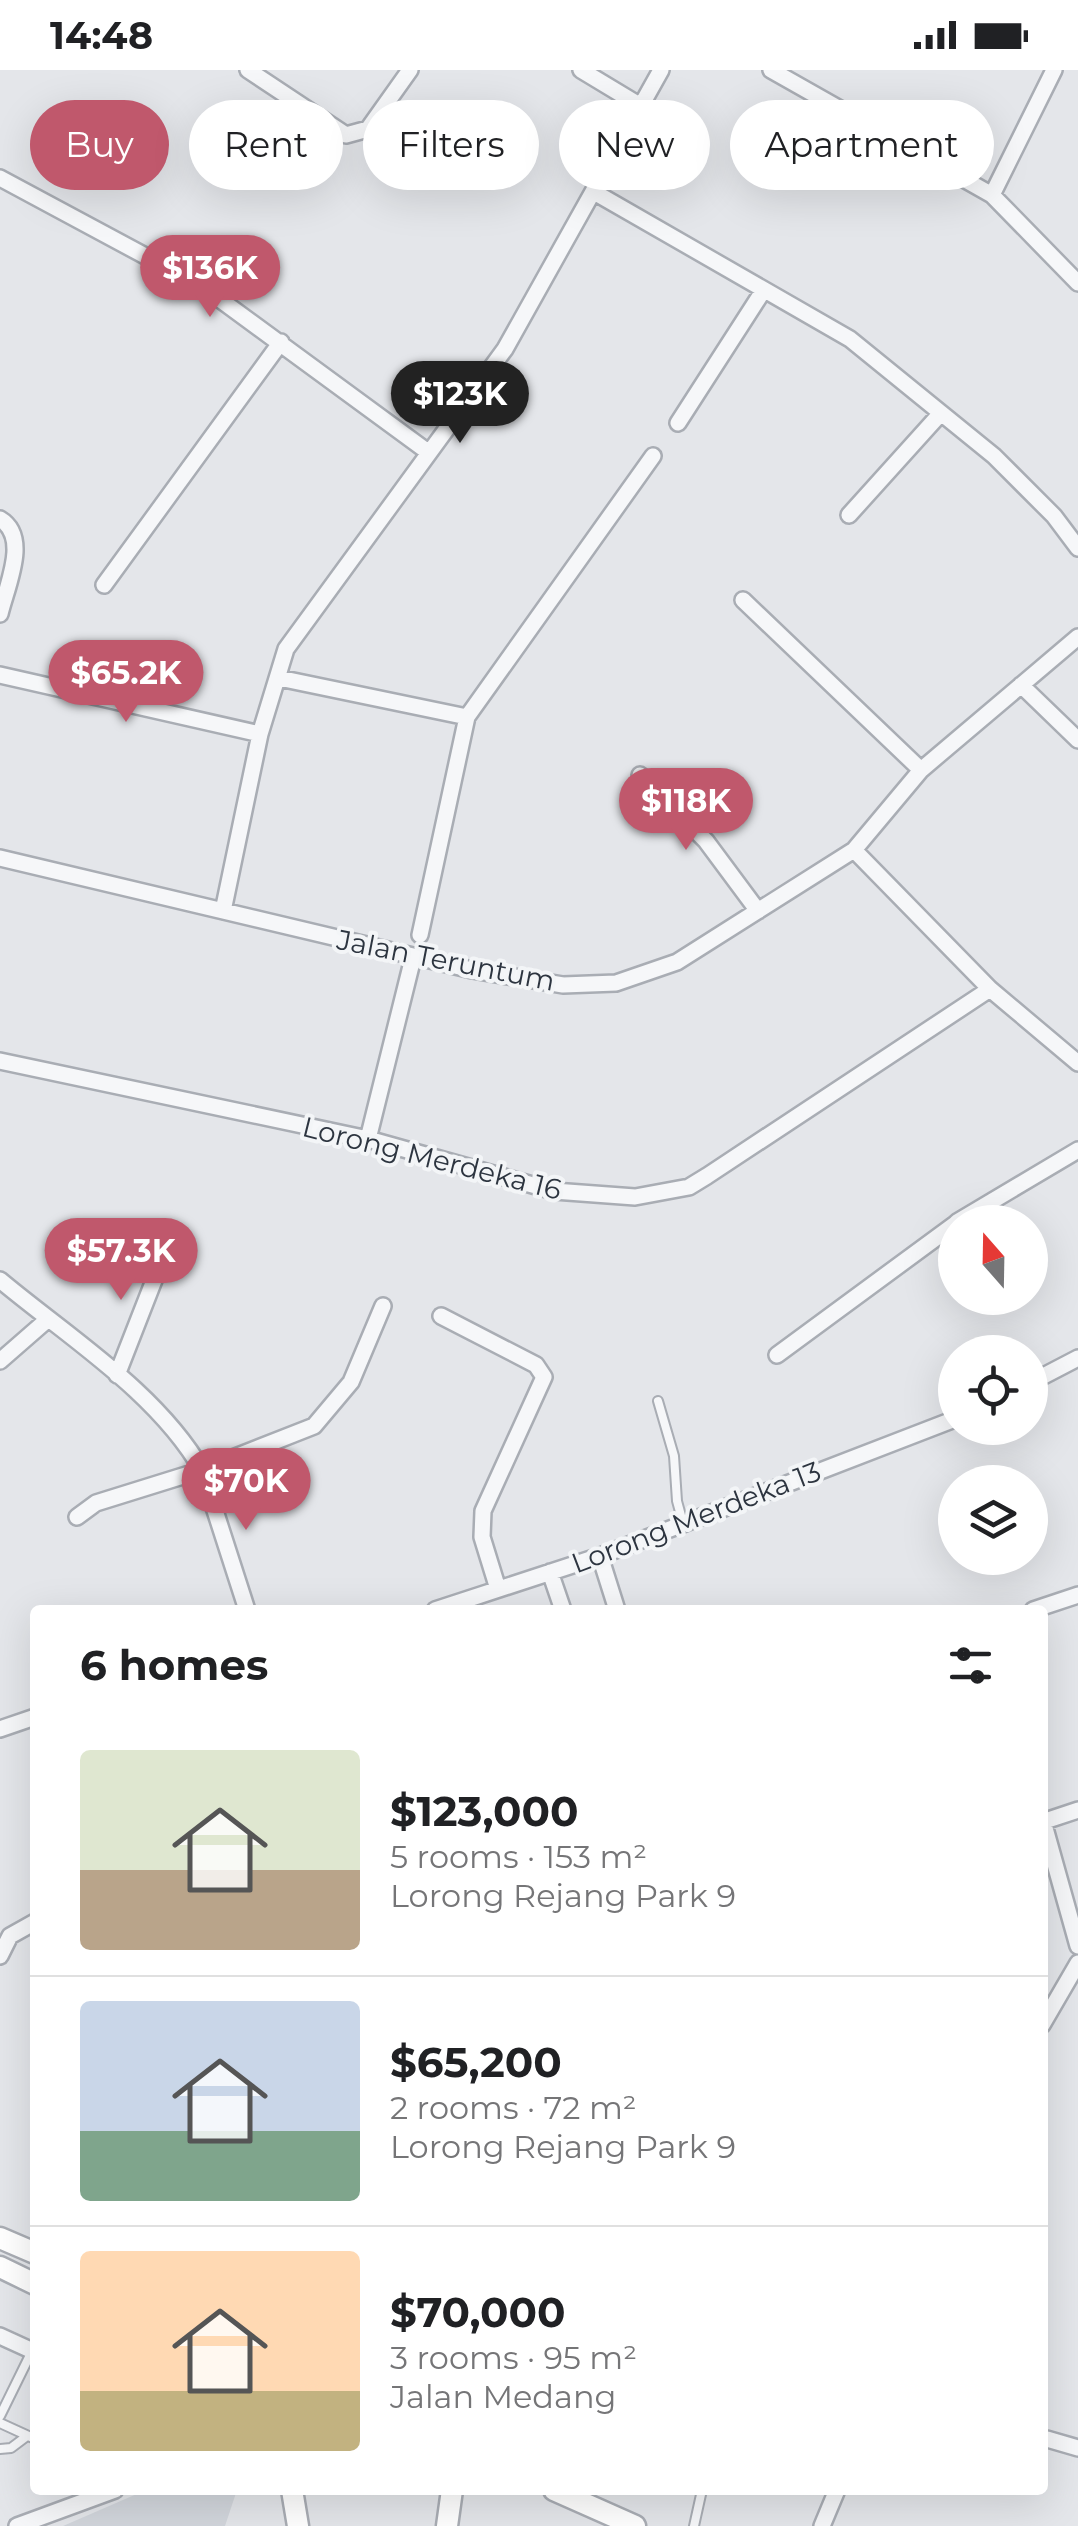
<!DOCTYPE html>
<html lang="en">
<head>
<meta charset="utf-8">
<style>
	:root { --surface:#fff; --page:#f6f6f6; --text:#202124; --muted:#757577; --line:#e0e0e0; --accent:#c0586c }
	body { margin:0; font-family:Montserrat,sans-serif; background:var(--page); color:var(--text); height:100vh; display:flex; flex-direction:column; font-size:38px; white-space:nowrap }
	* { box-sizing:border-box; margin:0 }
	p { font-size:32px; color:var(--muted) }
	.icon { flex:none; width:55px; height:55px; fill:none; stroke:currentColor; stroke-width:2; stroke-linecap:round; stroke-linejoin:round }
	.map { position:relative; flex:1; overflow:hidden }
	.side { position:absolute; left:30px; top:1535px; width:1018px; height:890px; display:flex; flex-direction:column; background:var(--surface); border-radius:10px; box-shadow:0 10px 40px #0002 }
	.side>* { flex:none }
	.guide { position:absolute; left:30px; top:30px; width:1020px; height:90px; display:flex; gap:20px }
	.needle { width:65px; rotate:340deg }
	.controls { position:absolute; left:938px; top:1135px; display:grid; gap:20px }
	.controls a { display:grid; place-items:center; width:110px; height:110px; border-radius:50%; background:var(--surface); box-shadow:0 10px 40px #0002; font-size:50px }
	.price { position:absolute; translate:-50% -85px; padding:0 22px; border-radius:35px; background:var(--accent); color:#fff; font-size:32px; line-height:65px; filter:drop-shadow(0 2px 5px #0008) }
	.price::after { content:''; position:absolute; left:50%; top:60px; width:30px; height:22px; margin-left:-15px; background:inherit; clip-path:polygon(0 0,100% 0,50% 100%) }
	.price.on { background:#222; color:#fff }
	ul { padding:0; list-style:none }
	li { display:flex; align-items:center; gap:30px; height:250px; padding:0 50px }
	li+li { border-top:2px solid var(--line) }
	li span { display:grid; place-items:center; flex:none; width:280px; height:200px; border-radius:10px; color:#555 }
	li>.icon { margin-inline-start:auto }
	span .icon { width:120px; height:120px; fill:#fffc; stroke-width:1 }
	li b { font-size:42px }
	h2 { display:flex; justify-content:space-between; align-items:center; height:120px; padding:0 50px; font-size:42px }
	.pill { padding:0 35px; border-radius:45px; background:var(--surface); box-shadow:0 10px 40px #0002; font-size:35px; line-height:90px }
	.pill.on { background:var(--accent); color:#fff }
	.status { display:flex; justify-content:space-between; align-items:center; height:70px; padding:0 50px; background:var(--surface); direction:ltr }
	.status svg { height:28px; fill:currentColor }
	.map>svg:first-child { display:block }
	.built { fill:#d2d6dc }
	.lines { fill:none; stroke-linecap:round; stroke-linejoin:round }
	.service-casing { stroke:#a9adb4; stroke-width:12 }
	.minor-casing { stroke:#a9adb4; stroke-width:20 }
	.secondary-casing { stroke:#a9adb4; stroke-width:25 }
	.service { stroke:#f6f7f9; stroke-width:8 }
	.minor { stroke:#f6f7f9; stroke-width:15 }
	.secondary { stroke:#fff; stroke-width:20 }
	.labels { text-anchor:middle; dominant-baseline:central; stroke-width:8; stroke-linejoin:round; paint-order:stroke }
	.street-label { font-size:28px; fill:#2d3540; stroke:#f3f5f7 }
</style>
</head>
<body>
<div class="status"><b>14:48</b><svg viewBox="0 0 49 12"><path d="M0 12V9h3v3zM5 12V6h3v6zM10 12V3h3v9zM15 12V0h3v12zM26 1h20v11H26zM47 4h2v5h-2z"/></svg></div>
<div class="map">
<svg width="1078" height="2456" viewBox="0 0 1078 2456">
	<rect width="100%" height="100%" fill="#e4e6ea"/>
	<path class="built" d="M146,2420H237L225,2456H63Z"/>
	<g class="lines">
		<g class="service-casing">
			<path id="service" d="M658,1331L674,1386L677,1431L683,1453
				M0,2346L32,2281
				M0,2353L35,2369
				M0,2379L11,2378L27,2366
				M694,2456L702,2420"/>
		</g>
		<g class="minor-casing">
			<path id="minor" d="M248,0L346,65L368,59L410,0
				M581,0L639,35
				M771,0L992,125L1078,213
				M0,108L203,217L428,382
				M594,122L850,269L994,386L1054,446L1078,478
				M992,125L1054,0
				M678,353L763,221
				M849,445L941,343
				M0,449C30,467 7,515 0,544
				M104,515L281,272
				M743,530L921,700
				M0,605L260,664
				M279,608L467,647
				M1021,615L1078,670
				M640,705L706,771L758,841
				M854,780L990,919L1078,993
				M0,788L472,900L563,915L616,913L677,892L854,780L921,700L1078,567
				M223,841L260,664L286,579L505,279L661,0
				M420,865L467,647L653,386
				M0,991L368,1069L554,1121L635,1127L689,1117L707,1106L990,919
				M368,1069L413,888
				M957,1152L1078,1080
				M0,1210C68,1267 157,1322 202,1400L247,1540
				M441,1246L536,1295L544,1307L483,1441L482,1467L498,1519
				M777,1285L955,1154
				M0,1291L47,1250
				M117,1305L167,1177
				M1030,1313L1078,1288
				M77,1447L96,1433L202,1400L314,1356L351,1312L383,1236
				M600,1486L617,1540
				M550,1502L563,1540
				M435,1540L600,1486L955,1349
				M1033,1540L1078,1525
				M0,1659L35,1647
				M1043,1751L1078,1876
				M1042,1752L1078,1740
				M0,1886L10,1866L35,1852
				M1042,1955L1078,1893
				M0,2266L35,2282
				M1047,2369L1078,2378
				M17,2456L115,2420
				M822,2456L837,2420"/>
		</g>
		<g class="secondary-casing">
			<path id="secondary" d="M0,2168L35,2183
				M0,2197L35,2214
				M292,2420L298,2456
				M554,2420L635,2456
				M447,2456L452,2420"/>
		</g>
		<use href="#service" class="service"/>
		<use href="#minor" class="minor"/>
		<use href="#secondary" class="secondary"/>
	</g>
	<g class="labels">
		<g class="street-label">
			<text transform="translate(446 890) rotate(11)">Jalan Teruntum</text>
			<text transform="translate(432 1088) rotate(14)">Lorong Merdeka 16</text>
			<text transform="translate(696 1447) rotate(-21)">Lorong Merdeka 13</text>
		</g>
	</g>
</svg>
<div class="controls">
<a><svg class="needle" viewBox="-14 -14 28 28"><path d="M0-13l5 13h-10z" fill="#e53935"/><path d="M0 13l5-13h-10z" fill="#757577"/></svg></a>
<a><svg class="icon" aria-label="locate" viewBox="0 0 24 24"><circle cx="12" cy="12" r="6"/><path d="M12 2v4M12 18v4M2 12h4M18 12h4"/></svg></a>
<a><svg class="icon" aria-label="layers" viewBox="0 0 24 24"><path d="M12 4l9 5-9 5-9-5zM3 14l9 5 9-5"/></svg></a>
</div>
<b class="price" style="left:210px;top:250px">$136K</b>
<b class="price on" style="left:460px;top:376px">$123K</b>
<b class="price" style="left:126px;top:655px">$65.2K</b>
<b class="price" style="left:686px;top:783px">$118K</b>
<b class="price" style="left:121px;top:1233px">$57.3K</b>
<b class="price" style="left:246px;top:1463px">$70K</b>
<div class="guide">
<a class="pill on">Buy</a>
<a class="pill">Rent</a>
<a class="pill">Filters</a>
<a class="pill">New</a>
<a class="pill">Apartment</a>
</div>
<section class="side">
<h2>6 homes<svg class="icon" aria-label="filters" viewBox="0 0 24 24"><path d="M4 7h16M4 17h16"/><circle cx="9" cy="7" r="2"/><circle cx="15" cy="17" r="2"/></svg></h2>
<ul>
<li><span style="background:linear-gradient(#dfe7d0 60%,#b9a48a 0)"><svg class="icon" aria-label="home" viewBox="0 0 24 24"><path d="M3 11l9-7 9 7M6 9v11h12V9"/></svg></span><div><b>$123,000</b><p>5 rooms · 153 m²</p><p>Lorong Rejang Park 9</p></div></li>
<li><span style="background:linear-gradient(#c9d6e8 65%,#7fa58c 0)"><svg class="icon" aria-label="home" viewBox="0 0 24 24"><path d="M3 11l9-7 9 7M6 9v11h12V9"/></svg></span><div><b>$65,200</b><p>2 rooms · 72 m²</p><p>Lorong Rejang Park 9</p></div></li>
<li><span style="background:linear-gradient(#ffd9b3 70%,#c2b280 0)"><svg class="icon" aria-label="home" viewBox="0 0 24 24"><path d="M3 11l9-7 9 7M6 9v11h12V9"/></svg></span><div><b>$70,000</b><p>3 rooms · 95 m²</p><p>Jalan Medang</p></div></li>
</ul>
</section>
</div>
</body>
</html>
